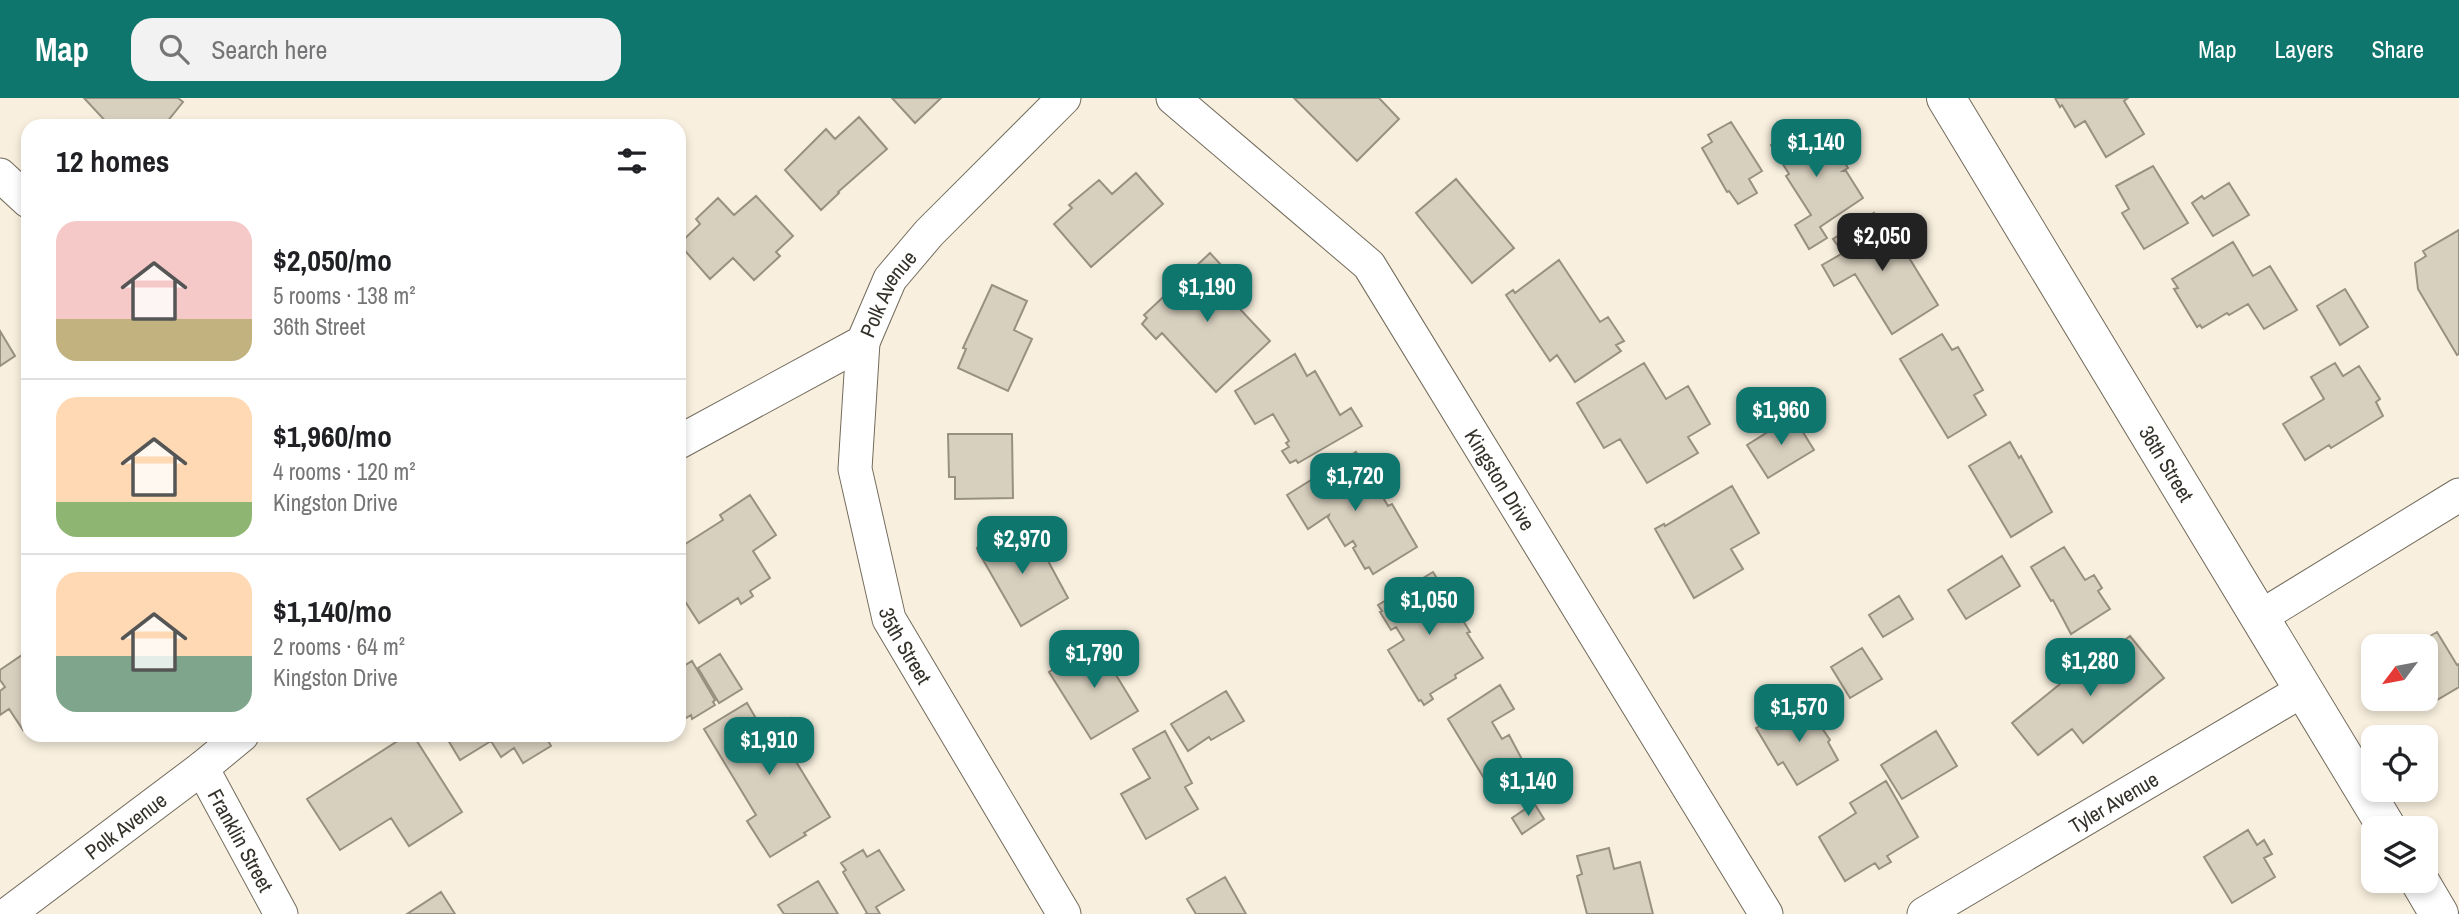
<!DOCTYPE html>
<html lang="en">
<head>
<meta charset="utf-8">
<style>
	:root { --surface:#fff; --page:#f2f2f2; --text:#202124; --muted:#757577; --line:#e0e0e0; --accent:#0f766e }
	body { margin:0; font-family:"Archivo Narrow",sans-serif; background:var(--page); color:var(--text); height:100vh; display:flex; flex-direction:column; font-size:26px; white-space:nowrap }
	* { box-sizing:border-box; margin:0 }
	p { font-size:23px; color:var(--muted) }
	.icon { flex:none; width:38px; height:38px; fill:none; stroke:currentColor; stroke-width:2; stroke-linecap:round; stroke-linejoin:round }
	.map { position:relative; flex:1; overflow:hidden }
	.details { position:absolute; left:21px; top:21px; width:665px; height:623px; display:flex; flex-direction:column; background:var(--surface); border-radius:21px; box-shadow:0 4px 10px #0003 }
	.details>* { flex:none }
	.needle { width:46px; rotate:238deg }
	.tools { position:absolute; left:2361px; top:536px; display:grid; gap:14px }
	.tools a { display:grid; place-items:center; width:77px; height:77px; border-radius:14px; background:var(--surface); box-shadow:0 4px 10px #0003; font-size:35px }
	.price { position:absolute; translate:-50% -60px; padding:0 16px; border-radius:14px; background:var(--accent); color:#fff; font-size:23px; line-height:46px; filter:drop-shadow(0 2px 4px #0008) }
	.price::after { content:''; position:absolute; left:50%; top:42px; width:21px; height:16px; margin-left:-10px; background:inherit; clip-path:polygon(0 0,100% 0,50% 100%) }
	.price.current { background:#222; color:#fff }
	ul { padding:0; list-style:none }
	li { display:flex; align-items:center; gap:21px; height:175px; padding:0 35px }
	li+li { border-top:2px solid var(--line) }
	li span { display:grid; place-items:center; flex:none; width:196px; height:140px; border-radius:21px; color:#555 }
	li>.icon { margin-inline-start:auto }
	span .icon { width:84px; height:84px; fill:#fffc; stroke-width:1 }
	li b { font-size:30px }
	h2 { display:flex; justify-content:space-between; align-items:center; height:84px; padding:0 35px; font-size:30px }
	header { display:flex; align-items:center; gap:42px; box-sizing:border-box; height:98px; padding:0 35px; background:var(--accent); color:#fff }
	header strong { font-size:33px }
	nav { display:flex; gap:38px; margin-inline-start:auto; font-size:24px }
	.search { width:490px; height:63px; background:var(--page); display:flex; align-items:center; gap:18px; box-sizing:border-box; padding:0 24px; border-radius:21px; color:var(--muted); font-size:26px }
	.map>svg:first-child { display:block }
	.building { fill:#d8d0bf; stroke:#989080; stroke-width:2 }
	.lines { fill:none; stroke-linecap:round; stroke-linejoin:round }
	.street-casing { stroke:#726b5c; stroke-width:35 }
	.secondary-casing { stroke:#726b5c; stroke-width:40 }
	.street { stroke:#fff; stroke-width:33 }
	.secondary { stroke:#fff; stroke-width:38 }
	.labels { text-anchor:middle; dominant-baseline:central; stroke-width:5; stroke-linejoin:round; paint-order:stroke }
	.street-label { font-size:21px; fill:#34312a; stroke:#fffdfa }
</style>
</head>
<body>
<header>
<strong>Map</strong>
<div class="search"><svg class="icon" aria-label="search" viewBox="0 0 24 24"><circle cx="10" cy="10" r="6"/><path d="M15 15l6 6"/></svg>Search here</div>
<nav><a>Map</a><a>Layers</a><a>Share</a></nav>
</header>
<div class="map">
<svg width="2459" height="816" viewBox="0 0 2459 816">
	<rect width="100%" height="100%" fill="#f8efde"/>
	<path class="building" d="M84,0H178L183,4L167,24L171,28H110Z
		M892,0H941L915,25Z
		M1294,0H1379L1399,21L1357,63Z
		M2055,0H2128L2124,3L2144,36L2106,59L2085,23L2075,29L2062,7L2060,9Z
		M859,19L887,51L838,94L839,95L821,112L785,72L826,31L835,41Z
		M1809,23L1813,30L1820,26L1848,70L1843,73H1846L1863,100L1820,129L1827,140L1809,151L1795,127L1811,117L1786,78L1789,76L1771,47Z
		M1731,24L1762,73L1749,81L1757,95L1738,106L1729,93L1727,94L1702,50L1712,44L1708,37Z
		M2153,68L2188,125L2144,151L2122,115L2129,111L2116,88Z
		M1136,75L1163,106L1091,169L1054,126L1072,110L1069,107L1099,82L1112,96Z
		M1456,81L1514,150L1472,185L1416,115Z
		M2229,85L2249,117L2213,138L2192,105L2202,98L2204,101Z
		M756,98L793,138L776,154L780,158L754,182L733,160L710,181L679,146L700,126L696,121L718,100L734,117Z
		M1874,115L1887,136L1892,132L1938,207L1892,236L1855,176L1834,188L1822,167L1843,155L1833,141Z
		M2459,132V256L2457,257L2418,191L2415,165L2426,158L2423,153Z
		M2233,144L2253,178L2270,168L2297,212L2264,231L2248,206L2229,217L2227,215L2202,230L2200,227L2197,229L2174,191L2178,190L2172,181Z
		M1210,155L1235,182L1223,193L1270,243L1216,294L1162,235L1156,241L1142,226L1147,220L1144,217Z
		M1559,162L1600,224L1608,219L1624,243L1616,247L1621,253L1575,284L1557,257L1550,263L1506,197L1513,192L1515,195Z
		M992,187L1027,203L1014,232L1032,241L1008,293L958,270L966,251L963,250Z
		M2345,191L2368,229L2340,247L2317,208Z
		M0,233L15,258L0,268Z
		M1942,236L1952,252L1958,249L1983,292L1974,297L1986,317L1948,340L1900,261Z
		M1295,256L1307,278L1315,273L1340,317L1351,310L1362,328L1298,365L1296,362L1290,365L1282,353L1289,349L1286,345L1289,343L1273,316L1255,326L1235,293Z
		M1644,265L1666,301L1688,288L1710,326L1688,339L1698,355L1647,385L1620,341L1604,350L1577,305Z
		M2335,265L2343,278L2359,268L2380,301L2376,304L2383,318L2331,350L2329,347L2305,362L2283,326L2324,301L2311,279Z
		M1793,318L1814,352L1768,380L1747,347Z
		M948,336H1012L1013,400L955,401V379H949Z
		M2010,344L2019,360L2021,358L2052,414L2011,439L1969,368Z
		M1356,354L1388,408L1392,406L1417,449L1373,476L1369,469L1365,471L1353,450L1356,448L1353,443L1345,448L1328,420L1329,417L1308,431L1287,397Z
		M1732,388L1759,435L1731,451L1743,471L1694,500L1655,431L1664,426L1665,428Z
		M750,397L776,437L753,453L770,480L750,493L753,498L741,506L738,500L699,525L679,494V450L723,422L720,417Z
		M1012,429L1027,455L1040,448L1068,500L1021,528L978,453L977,450Z
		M2064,449L2085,482L2094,477L2102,490L2098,493L2110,511L2071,536L2053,502L2051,503L2031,469Z
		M2002,458L2020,488L1966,521L1948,492Z
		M1433,474L1470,534L1467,535L1483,560L1455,577L1456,580L1430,596L1433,601L1424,607L1421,602L1419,603L1388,552L1404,542L1396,529L1391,532L1380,514L1382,513L1378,507Z
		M1899,498L1913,521L1883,539L1869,517Z
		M2437,534L2457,567L2459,566V589L2425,609L2420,600H2426V548H2413Z
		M2130,538L2164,580L2083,645L2072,631L2038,657L2012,625L2081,569L2086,573Z
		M1104,545L1121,573L1116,577L1138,613L1091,641L1049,574L1088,550L1090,553Z
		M1862,550L1882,581L1850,600L1831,569Z
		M28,553V628L23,632L9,611L0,617V593L5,589L0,582V572Z
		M720,556L742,591L719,605L698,570Z
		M692,563L715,602L713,604L715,607L692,621L691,617L686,620L679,608V571Z
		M1500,587L1514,611L1492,624L1502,641L1509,637L1534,684L1499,705L1448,621Z
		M1226,593L1244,623L1211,642L1209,639L1188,653L1171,626Z
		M747,605L765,636L791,620L811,653L795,662L830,719L804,735L806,737L770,759L747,723L756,717L704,631Z
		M1805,605L1830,642L1828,644L1838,662L1797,687L1783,664L1778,667L1756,630L1765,625L1767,628Z
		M1165,633L1192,685L1185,689L1198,711L1146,741L1121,696L1150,680L1133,651Z
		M1936,633L1957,668L1902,701L1881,667Z
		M407,637H413L462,714L409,748L391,720L340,752L307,701Z
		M445,637H545L551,648L523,665L514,650L501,659L491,643L460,662Z
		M1886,683L1918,739L1887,758L1891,764L1879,771L1875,765L1845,783L1819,739L1856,715L1850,705Z
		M1534,705L1544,721L1522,736L1512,720Z
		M2248,732L2257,747L2264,742L2272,756L2264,760L2275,779L2232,805L2204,759Z
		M1609,750L1614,771L1640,764L1653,816H1587L1577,778L1582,776L1577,758Z
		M863,752L867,759L879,752L904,792L876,809L880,816H865L867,815L843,774L846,772L841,765Z
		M1225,779L1246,816H1196L1187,801Z
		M818,783L838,816H784L778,807Z
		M441,794L455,816H407Z"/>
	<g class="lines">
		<g class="street-casing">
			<g id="street">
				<path id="s1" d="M1173,0L1369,167L1766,816"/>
				<path d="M0,77L28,103"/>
				<path id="s2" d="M863,244L855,371L889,521L1064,816"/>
				<path id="s3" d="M679,344L863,244L890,181L929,135L1064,0"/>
				<path d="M2260,519L2459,397"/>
				<path id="s4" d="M202,670L281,816"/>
				<path id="s5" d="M8,816L202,670L242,637"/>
				<path id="s6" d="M1924,816L2303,592"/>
			</g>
		</g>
		<g class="secondary-casing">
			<g id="secondary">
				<path id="s7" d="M1946,0L2387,730"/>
				<path d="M2419,782L2439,816"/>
			</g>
		</g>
		<use href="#street" class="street"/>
		<use href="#secondary" class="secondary"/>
	</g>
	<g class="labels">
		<g class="street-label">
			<text stroke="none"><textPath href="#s3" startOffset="264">Polk Avenue</textPath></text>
			<text stroke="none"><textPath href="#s7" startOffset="427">36th Street</textPath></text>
			<text stroke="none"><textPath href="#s1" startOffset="509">Kingston Drive</textPath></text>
			<text stroke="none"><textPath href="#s2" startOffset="312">35th Street</textPath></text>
			<text stroke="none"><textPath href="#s6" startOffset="220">Tyler Avenue</textPath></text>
			<text stroke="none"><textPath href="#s5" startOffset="147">Polk Avenue</textPath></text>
			<text stroke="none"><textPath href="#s4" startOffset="82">Franklin Street</textPath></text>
		</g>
	</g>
</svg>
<div class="tools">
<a><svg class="needle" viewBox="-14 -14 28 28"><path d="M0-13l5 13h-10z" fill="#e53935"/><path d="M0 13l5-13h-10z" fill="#757577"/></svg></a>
<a><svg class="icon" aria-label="locate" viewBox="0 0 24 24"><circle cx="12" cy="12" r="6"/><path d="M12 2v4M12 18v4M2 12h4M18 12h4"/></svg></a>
<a><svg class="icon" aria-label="layers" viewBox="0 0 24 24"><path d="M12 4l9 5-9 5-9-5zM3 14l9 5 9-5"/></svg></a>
</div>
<b class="price" style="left:1816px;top:81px">$1,140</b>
<b class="price current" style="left:1882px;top:175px">$2,050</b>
<b class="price" style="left:1207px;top:226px">$1,190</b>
<b class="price" style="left:1781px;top:349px">$1,960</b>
<b class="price" style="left:1355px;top:415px">$1,720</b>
<b class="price" style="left:1022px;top:478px">$2,970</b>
<b class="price" style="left:1429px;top:539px">$1,050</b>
<b class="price" style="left:1094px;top:592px">$1,790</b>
<b class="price" style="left:2090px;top:600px">$1,280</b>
<b class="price" style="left:1799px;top:646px">$1,570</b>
<b class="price" style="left:769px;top:679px">$1,910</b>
<b class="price" style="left:1528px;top:720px">$1,140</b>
<section class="details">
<h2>12 homes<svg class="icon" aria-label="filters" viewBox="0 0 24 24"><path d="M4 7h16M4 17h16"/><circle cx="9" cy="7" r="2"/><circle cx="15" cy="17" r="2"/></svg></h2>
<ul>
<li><span style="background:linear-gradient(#f6c9c9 70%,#c2b280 0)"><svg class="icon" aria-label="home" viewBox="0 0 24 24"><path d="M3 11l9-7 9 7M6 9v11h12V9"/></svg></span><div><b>$2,050/mo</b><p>5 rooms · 138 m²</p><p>36th Street</p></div></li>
<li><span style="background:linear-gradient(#ffd9b3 75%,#8fb573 0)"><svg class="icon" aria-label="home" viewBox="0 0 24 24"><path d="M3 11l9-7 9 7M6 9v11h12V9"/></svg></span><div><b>$1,960/mo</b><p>4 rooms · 120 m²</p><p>Kingston Drive</p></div></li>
<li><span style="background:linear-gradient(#ffd9b3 60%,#7fa58c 0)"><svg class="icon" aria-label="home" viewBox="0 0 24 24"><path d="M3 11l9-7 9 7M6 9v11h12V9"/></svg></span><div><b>$1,140/mo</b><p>2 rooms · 64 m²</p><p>Kingston Drive</p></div></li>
</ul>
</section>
</div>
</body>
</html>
